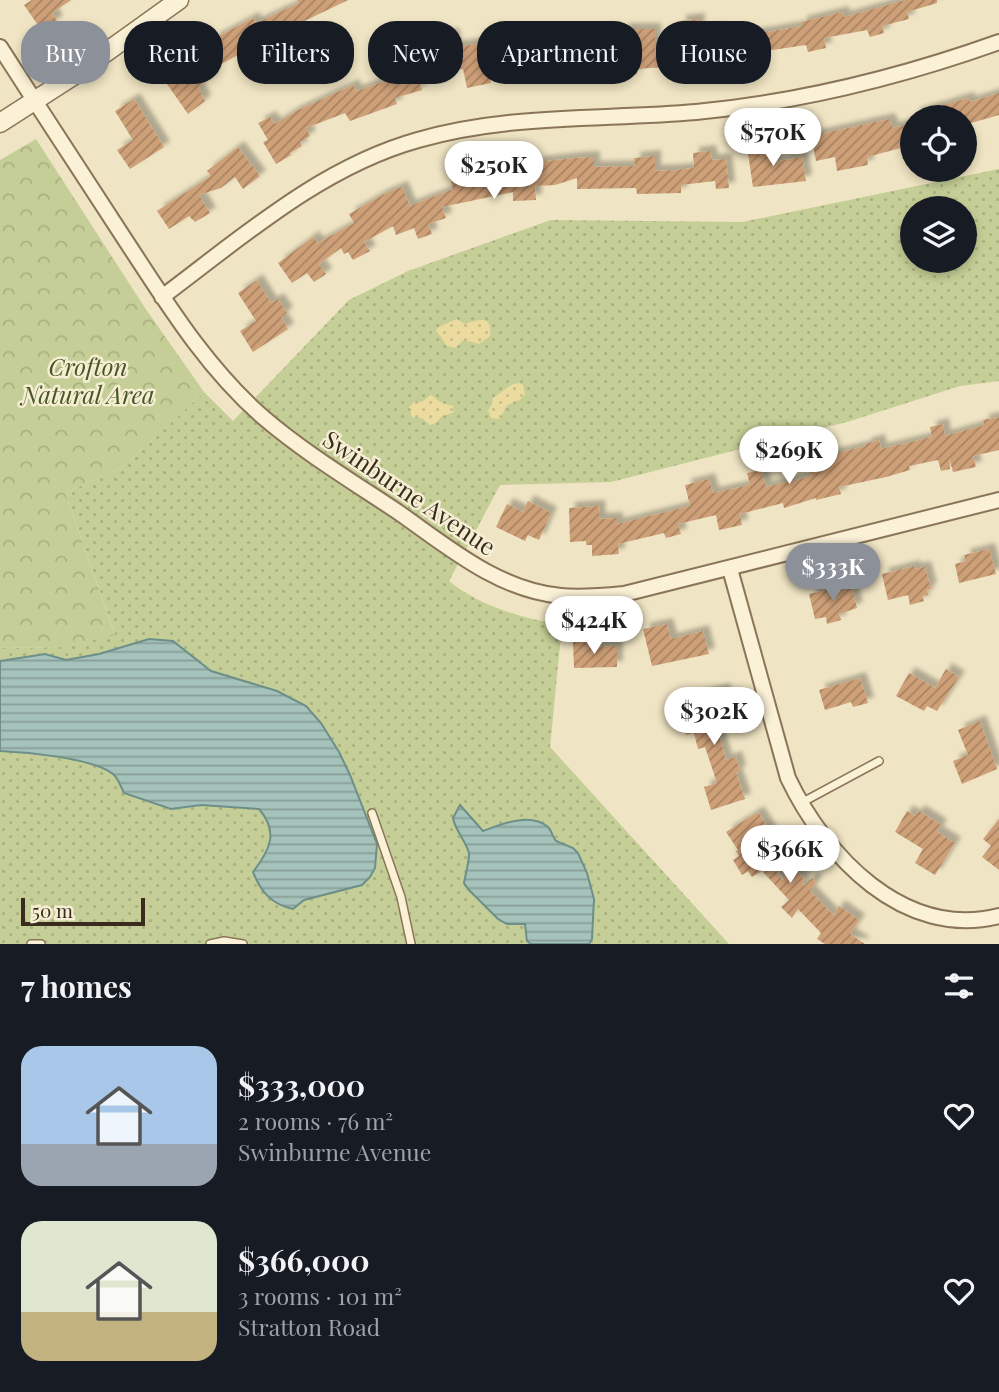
<!DOCTYPE html>
<html lang="en">
<head>
<meta charset="utf-8">
<style>
	:root { --surface:#171b24; --page:#242831; --text:#f1f3f6; --muted:#9ea1a6; --accent:#8c9099 }
	body { margin:0; font-family:"Playfair Display",serif; background:var(--page); color:var(--text); height:100vh; display:flex; flex-direction:column; font-size:26px; white-space:nowrap }
	* { box-sizing:border-box; margin:0 }
	p { font-size:23px; color:var(--muted) }
	.icon { flex:none; width:38px; height:38px; fill:none; stroke:currentColor; stroke-width:2; stroke-linecap:round; stroke-linejoin:round }
	.map { position:relative; height:944px; overflow:hidden }
	.drawer { display:flex; flex-direction:column; background:var(--surface); flex:1 }
	.drawer>* { flex:none }
	.guide { position:absolute; left:21px; top:21px; width:957px; height:63px; display:flex; gap:14px }
	.tools { position:absolute; left:900px; top:105px; display:grid; gap:14px }
	.tools a { display:grid; place-items:center; width:77px; height:77px; border-radius:50%; background:var(--surface); box-shadow:0 4px 10px #0003; font-size:35px }
	.scale { position:absolute; left:21px; bottom:18px; width:124px; box-sizing:border-box; padding-left:7px; border:4px solid #392c1e; border-top:0; font-size:19px; line-height:24px; white-space:nowrap; color:#392c1e; -webkit-text-stroke:5px #f6eed3; paint-order:stroke }
	.price { position:absolute; translate:-50% -60px; padding:0 16px; border-radius:24px; background:#fff; color:#222; font-size:23px; line-height:46px; filter:drop-shadow(0 2px 4px #0008) }
	.price::after { content:''; position:absolute; left:50%; top:42px; width:21px; height:16px; margin-left:-10px; background:inherit; clip-path:polygon(0 0,100% 0,50% 100%) }
	.price.on { background:var(--accent); color:#fff }
	ul { padding:0; list-style:none }
	li { display:flex; align-items:center; gap:21px; height:175px; padding:0 21px }
	li span { display:grid; place-items:center; flex:none; width:196px; height:140px; border-radius:21px; color:#555 }
	li>.icon { margin-inline-start:auto }
	span .icon { width:84px; height:84px; fill:#fffc; stroke-width:1 }
	li b { font-size:30px }
	h2 { display:flex; justify-content:space-between; align-items:center; height:84px; padding:0 21px; font-size:30px }
	.chip { padding:0 24px; border-radius:28px; background:var(--surface); box-shadow:0 4px 10px #0003; font-size:24px; line-height:63px }
	.chip.on { background:var(--accent); color:#fff }
	.map>svg:first-child { display:block }
	.grass { fill:url(#grass-dots); fill-rule:evenodd }
	.forest { fill:url(#forest-crowns) }
	.sand { fill:url(#sand-dots) }
	.water { fill:url(#water-rules); stroke:#6c9089; stroke-width:2 }
	.building { fill:url(#building-hatch); filter:url(#shadow) }
	.lines { fill:none; stroke-linecap:round; stroke-linejoin:round }
	.service-casing { stroke:#8a7559; stroke-width:10 }
	.minor-casing { stroke:#8a7559; stroke-width:18 }
	.tertiary-casing { stroke:#8a7559; stroke-width:21 }
	.service { stroke:#faf1d6; stroke-width:7 }
	.minor { stroke:#faf1d6; stroke-width:14 }
	.tertiary { stroke:#faf1d6; stroke-width:18 }
	.labels { text-anchor:middle; dominant-baseline:central; stroke-width:5; stroke-linejoin:round; paint-order:stroke }
	.park-label { font-size:24px; font-style:italic; fill:#475624; stroke:#f6eed3 }
	.street-label { font-size:24px; fill:#392c1e; stroke:#f6eed3 }
</style>
</head>
<body>
<div class="map">
<svg width="999" height="944" viewBox="0 0 999 944">
	<defs>
		<pattern id="grass-dots" width="8" height="8" patternUnits="userSpaceOnUse" patternTransform="scale(1.75)"><rect width="8" height="8" fill="#c5ce96"/><path d="M2 2h.1M6 6h.1" fill="none" stroke="#aab181" stroke-width="1.8" stroke-linecap="round"/></pattern>
		<pattern id="forest-crowns" width="20" height="18" patternUnits="userSpaceOnUse" patternTransform="scale(1.75)"><rect width="20" height="18" fill="#c5ce96"/><path d="M2 6a3 3 0 1 1 6 0M12 15a3 3 0 1 1 6 0" fill="none" stroke="#aab181"/></pattern>
		<pattern id="sand-dots" width="8" height="8" patternUnits="userSpaceOnUse" patternTransform="scale(1.75)"><rect width="8" height="8" fill="#ecdb9f"/><path d="M2 2h.1M6 6h.1" fill="none" stroke="#cbbc88" stroke-width="1.8" stroke-linecap="round"/></pattern>
		<pattern id="water-rules" width="6" height="5" patternUnits="userSpaceOnUse" patternTransform="scale(1.75)"><rect width="6" height="5" fill="#a5c2bb"/><path d="M0 2.5h6" fill="none" stroke="#879e97"/></pattern>
		<pattern id="building-hatch" width="6" height="6" patternUnits="userSpaceOnUse" patternTransform="scale(1.75)"><rect width="6" height="6" fill="#cea078"/><path d="M-1 1l2-2M0 6l6-6M5 7l2-2" fill="none" stroke="#a88362"/></pattern>
		<filter id="shadow"><feDropShadow dx="6" dy="-6" stdDeviation="2" flood-color="#0004"/></filter>
	</defs>
	<rect width="100%" height="100%" fill="#efe4c3"/>
	<path class="grass" d="M999,169V381L960,386L847,422L611,482L500,485L449,581C481,607 522,618 562,625L550,747L729,944H0V648L63,647L115,634L65,493L123,467L204,392L233,421L349,300L408,271L551,220L742,222ZM912,208H964V261H912Z"/>
	<path class="forest" d="M36,139L145,308L204,392L123,467L65,493L115,635L63,647L0,648V160Z"/>
	<path class="sand" d="M457,319L465,324C478,320 493,314 490,336L479,344L463,340L456,348L447,346L436,330L439,327Z
		M519,383L523,385L525,395L518,401L507,405L500,419L491,418L488,410L492,405L493,398L513,384Z
		M431,395L440,402L453,406L454,412L441,417L436,423L430,425L422,418L412,417L409,407L414,402H422Z"/>
	<path class="water" d="M149,639L173,641L211,671L277,691L306,706L321,723L339,752L350,775L377,844L375,868L370,877L362,885L304,900L293,909C271,904 261,892 253,872C270,850 279,832 259,809L201,805L171,809L124,793C121,787 118,778 113,774C93,758 26,752 0,751V661L45,654L66,660L99,654Z
		M460,805L483,831C502,824 530,812 548,827C551,830 553,837 556,841L573,848L578,853L587,873L594,899L592,939L589,944H531L527,941L525,924H507L498,919L468,889L464,883C465,877 469,861 469,855C470,847 455,831 453,818Z"/>
	<path class="building" d="M32,0H71L52,13L57,21L42,31L24,5Z
		M297,0H348L265,40L271,50L249,62L243,52L209,71L213,77L198,87L205,101L188,114L167,84L186,70L180,62L195,51L205,65L215,38L253,18L256,23L299,3Z
		M905,0H937V3L907,12L909,19L882,26L884,33L870,37L867,30L824,38L826,48L808,52L806,45L759,52L760,59L737,64L703,67L702,53L664,57V67L637,69V74L621,75L620,67L581,68V78H563V75L490,78L491,83L467,88L463,69L435,75L428,39L453,34L455,47L482,43L483,46L500,48L623,45V29H655V50L682,41L680,21L699,19L698,32L720,29L722,40L802,26L801,22L843,12L844,17Z
		M402,61L406,74L416,71L422,90L395,98L397,104L350,121L345,113L306,128L310,136L300,142L302,146L290,153L291,155L276,164L263,142L268,140L258,123L270,117L275,124L296,111L353,85L356,91L392,79L387,66Z
		M999,93V115L964,125V117H914V114L954,102L968,98L970,102Z
		M134,99L164,147L130,169L117,150L133,140L115,111Z
		M889,119L893,128L912,123V145L867,157L868,165L837,171L835,157L816,161L811,136Z
		M771,143L774,162L802,157L806,181L753,187L747,147Z
		M238,147L260,176L243,189L235,177L221,188L199,195L210,213L195,222L189,216L169,229L157,211L211,176L207,171Z
		M710,151L712,160L726,159L729,188L716,189L715,181L681,185V193L637,194L636,188L577,189V178L555,185L535,186L536,200L513,201V192L442,207L446,218L428,224L432,234L418,239L414,228L396,235L393,226L364,242L370,251L353,260L348,252L344,254L341,248L319,264L326,274L314,282L307,273L292,283L278,263L313,237L318,243L354,223L349,214L384,194L402,187L410,206L453,189L449,174L467,170L469,180L511,169L537,168V162L576,158L594,157V167L635,166L634,158L655,156V171L677,170L694,168L693,153Z
		M257,280L271,303L278,299L287,313L281,317L288,329L253,352L240,331L256,321L238,293Z
		M999,417V450L973,456L976,467L953,472L949,457L950,469L941,471L938,460L909,466L910,470L886,477L839,487L841,494L816,500V498L784,508L783,503L740,514L742,525L719,530L716,515L678,524L681,534L666,538L664,533L618,544L619,554L592,556V545H586V541L570,542L569,508L599,506L600,519L617,518V524L690,506L685,485L709,479L713,493L750,485L747,473L761,470L766,487L811,476L807,460L866,446L865,444L879,440L881,449L932,437L930,427L943,424L945,436L984,425L983,420Z
		M528,501L551,513L539,540L528,535L525,541L496,527L507,504L523,512Z
		M989,549L996,574L959,583L955,564L966,561L964,555Z
		M914,566L915,569L925,567L931,589L927,590L928,595L922,596L924,601L910,605L908,595L888,600L882,574Z
		M851,584L857,608L839,614L841,620L827,624L826,617L815,619L809,594Z
		M667,624L671,639L703,631L709,654L652,666L643,629Z
		M573,642H589V647L617,646V667L574,668Z
		M946,669L959,677L937,711L927,706L924,711L896,696L909,673L935,688Z
		M860,678L868,703L853,707L851,702L825,710L819,690Z
		M724,689L730,712L714,716L726,760L736,757L740,771L736,773L745,799L711,810L704,787L717,783L705,747L698,749L694,733L686,735L682,721L692,718L687,698Z
		M980,721L997,769L962,784L953,761L968,755L958,730Z
		M907,811L915,816L919,811L941,825L937,832L955,843L935,875L915,863L923,849L895,832Z
		M758,812L771,832L758,841L782,880L794,868L805,880L802,883L804,886L812,878L816,882L810,891L833,915L839,906L859,920L850,934L865,944H825L817,939L821,933L798,909L792,918L781,907L789,900L762,871L752,877L748,871L742,875L733,860L739,856L736,851L738,850L726,832Z
		M999,819V870L982,857L991,846L983,839Z"/>
	<g class="lines">
		<g class="service-casing">
			<path id="service" d="M801,803L879,761
				M372,813L401,897L411,944
				M31,944H41
				M210,944L224,941L243,944"/>
		</g>
		<g class="minor-casing">
			<path id="minor" d="M0,47C41,111 83,175 124,238C166,302 206,368 264,418C305,453 353,482 398,512C448,547 498,590 561,596C582,598 603,596 624,594L999,500
				M162,297C241,238 321,167 418,140C508,114 603,120 696,112C800,102 901,77 999,42
				M730,569L788,778C825,856 904,940 999,916"/>
		</g>
		<g class="tertiary-casing">
			<path id="tertiary" d="M0,123L73,76L179,0"/>
		</g>
		<use href="#service" class="service"/>
		<use href="#minor" class="minor"/>
		<use href="#tertiary" class="tertiary"/>
	</g>
	<g class="labels">
		<g class="park-label">
			<text x="88" y="366">Crofton<tspan x="88" dy="28">Natural Area</tspan></text>
		</g>
		<g class="street-label">
			<text transform="translate(410 492) rotate(34)">Swinburne Avenue</text>
		</g>
	</g>
</svg>
<div class="tools">
<a><svg class="icon" aria-label="locate" viewBox="0 0 24 24"><circle cx="12" cy="12" r="6"/><path d="M12 2v4M12 18v4M2 12h4M18 12h4"/></svg></a>
<a><svg class="icon" aria-label="layers" viewBox="0 0 24 24"><path d="M12 4l9 5-9 5-9-5zM3 14l9 5 9-5"/></svg></a>
</div>
<div class="scale">50 m</div>
<b class="price" style="left:773px;top:168px">$570K</b>
<b class="price" style="left:494px;top:201px">$250K</b>
<b class="price" style="left:789px;top:486px">$269K</b>
<b class="price on" style="left:833px;top:603px">$333K</b>
<b class="price" style="left:594px;top:656px">$424K</b>
<b class="price" style="left:714px;top:747px">$302K</b>
<b class="price" style="left:790px;top:885px">$366K</b>
<div class="guide">
<a class="chip on">Buy</a>
<a class="chip">Rent</a>
<a class="chip">Filters</a>
<a class="chip">New</a>
<a class="chip">Apartment</a>
<a class="chip">House</a>
</div>
</div>
<section class="drawer">
<h2>7 homes<svg class="icon" aria-label="filters" viewBox="0 0 24 24"><path d="M4 7h16M4 17h16"/><circle cx="9" cy="7" r="2"/><circle cx="15" cy="17" r="2"/></svg></h2>
<ul>
<li><span style="background:linear-gradient(#a9c7e8 70%,#9aa5b1 0)"><svg class="icon" aria-label="home" viewBox="0 0 24 24"><path d="M3 11l9-7 9 7M6 9v11h12V9"/></svg></span><div><b>$333,000</b><p>2 rooms · 76 m²</p><p>Swinburne Avenue</p></div><svg class="icon" aria-label="heart" viewBox="0 0 24 24"><path d="M12 20l-8-8c-3-5 5-10 8-4 3-6 11-1 8 4z"/></svg></li>
<li><span style="background:linear-gradient(#dfe7d0 65%,#c2b280 0)"><svg class="icon" aria-label="home" viewBox="0 0 24 24"><path d="M3 11l9-7 9 7M6 9v11h12V9"/></svg></span><div><b>$366,000</b><p>3 rooms · 101 m²</p><p>Stratton Road</p></div><svg class="icon" aria-label="heart" viewBox="0 0 24 24"><path d="M12 20l-8-8c-3-5 5-10 8-4 3-6 11-1 8 4z"/></svg></li>
</ul>
</section>
</body>
</html>
